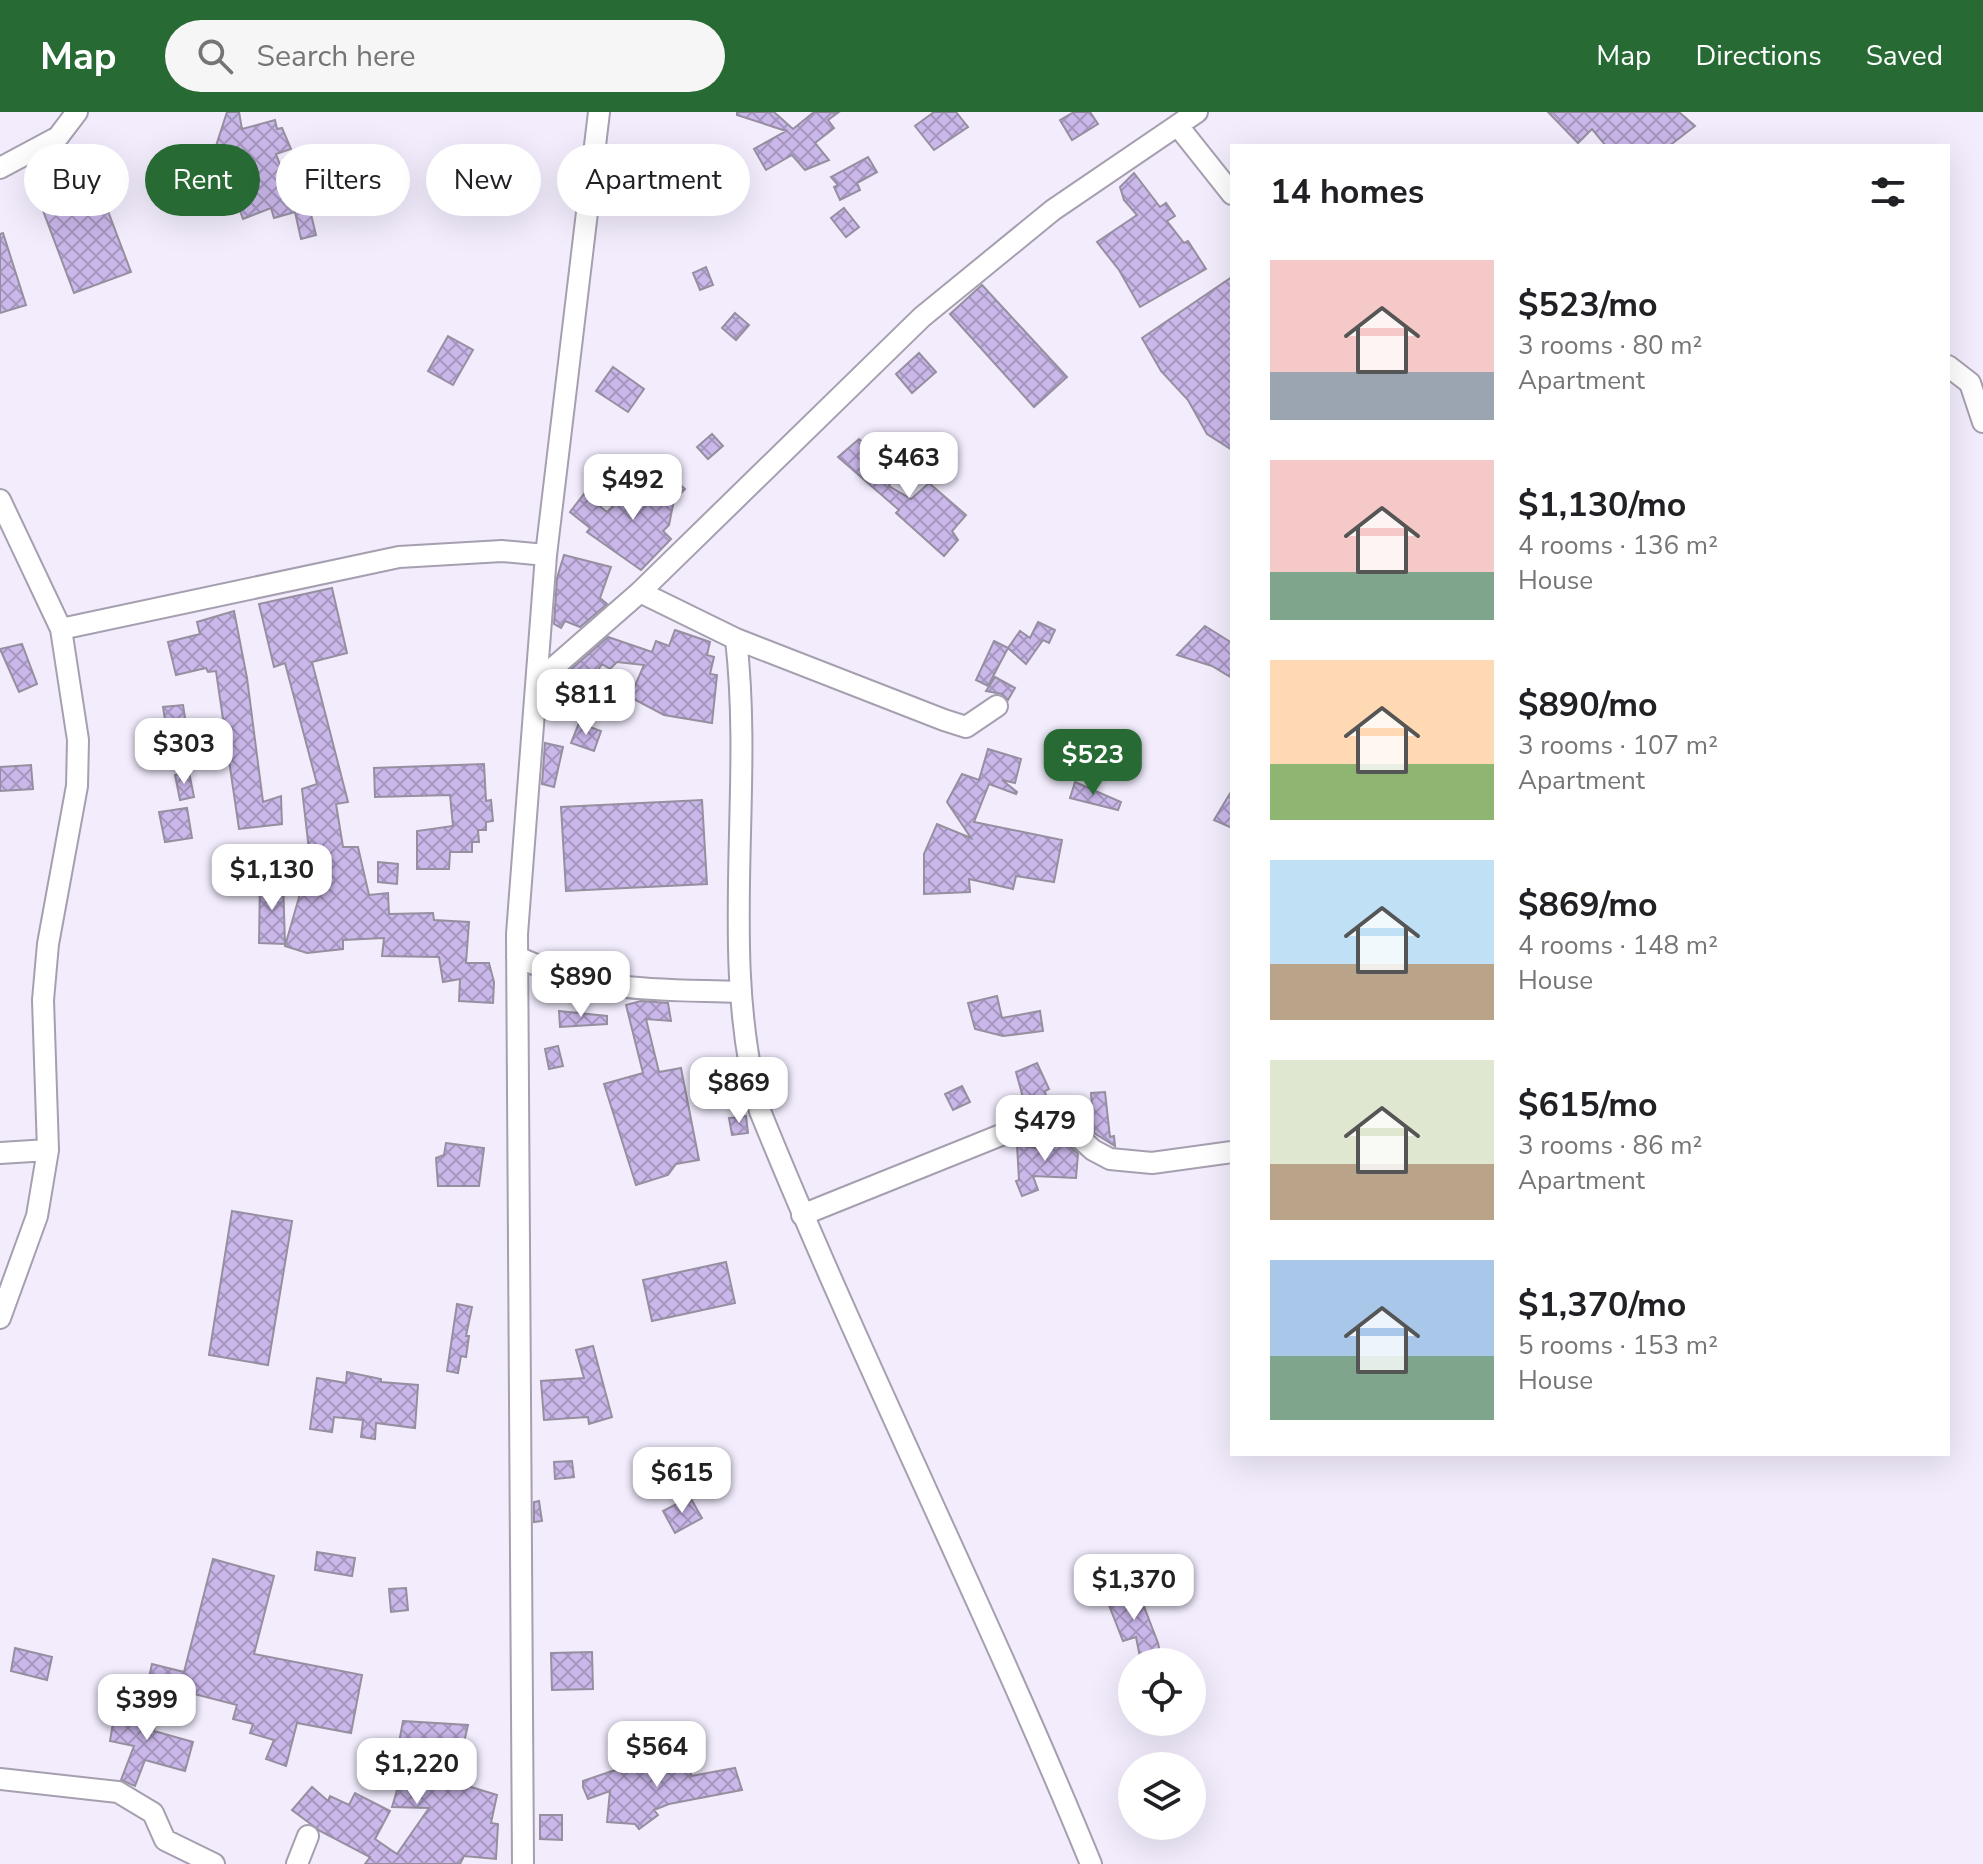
<!DOCTYPE html>
<html lang="en">
<head>
<meta charset="utf-8">
<style>
	:root { --surface:#fff; --page:#f6f6f6; --text:#202124; --muted:#757577; --accent:#276a34 }
	body { margin:0; font-family:"Nunito Sans",sans-serif; background:var(--page); color:var(--text); height:100vh; display:flex; flex-direction:column; font-size:30px; white-space:nowrap }
	* { box-sizing:border-box; margin:0 }
	p { font-size:26px; color:var(--muted) }
	.icon { flex:none; width:44px; height:44px; fill:none; stroke:currentColor; stroke-width:2; stroke-linecap:round; stroke-linejoin:round }
	.map { position:relative; flex:1; overflow:hidden }
	.side { position:absolute; left:1230px; top:32px; width:720px; height:1312px; display:flex; flex-direction:column; background:var(--surface); border-radius:0px; box-shadow:0 8px 32px #0002 }
	.side>* { flex:none }
	.hud { position:absolute; left:24px; top:32px; width:760px; height:72px; display:flex; gap:16px }
	.fabs { position:absolute; left:1118px; top:1536px; display:grid; gap:16px }
	.fabs a { display:grid; place-items:center; width:88px; height:88px; border-radius:50%; background:var(--surface); box-shadow:0 8px 32px #0002; font-size:40px }
	.price { position:absolute; translate:-50% -68px; padding:0 18px; border-radius:16px; background:#fff; color:#222; font-size:26px; line-height:52px; filter:drop-shadow(0 2px 4px #0008) }
	.price::after { content:''; position:absolute; left:50%; top:48px; width:24px; height:18px; margin-left:-12px; background:inherit; clip-path:polygon(0 0,100% 0,50% 100%) }
	.price.on { background:var(--accent); color:#fff }
	ul { padding:0; list-style:none }
	li { display:flex; align-items:center; gap:24px; height:200px; padding:0 40px }
	li span { display:grid; place-items:center; flex:none; width:224px; height:160px; border-radius:0px; color:#555 }
	li>.icon { margin-inline-start:auto }
	span .icon { width:96px; height:96px; fill:#fffc; stroke-width:1 }
	li b { font-size:34px }
	h2 { display:flex; justify-content:space-between; align-items:center; height:96px; padding:0 40px; font-size:34px }
	.chip { padding:0 28px; border-radius:36px; background:var(--surface); box-shadow:0 8px 32px #0002; font-size:28px; line-height:72px }
	.chip.on { background:var(--accent); color:#fff }
	header { display:flex; align-items:center; gap:48px; box-sizing:border-box; height:112px; padding:0 40px; background:var(--accent); color:#fff }
	header strong { font-size:38px }
	nav { display:flex; gap:44px; margin-inline-start:auto; font-size:28px }
	.search { width:560px; height:72px; background:var(--page); display:flex; align-items:center; gap:20px; box-sizing:border-box; padding:0 28px; border-radius:44px; color:var(--muted); font-size:30px }
	.map>svg:first-child { display:block }
	.building { fill:url(#building-cross-hatch); stroke:#958f9f; stroke-width:2 }
	.lines { fill:none; stroke-linecap:round; stroke-linejoin:round }
	.minor-casing { stroke:#a59faf; stroke-width:24 }
	.minor { stroke:#fff; stroke-width:20 }
</style>
</head>
<body>
<header>
<strong>Map</strong>
<div class="search"><svg class="icon" aria-label="search" viewBox="0 0 24 24"><circle cx="10" cy="10" r="6"/><path d="M15 15l6 6"/></svg>Search here</div>
<nav><a>Map</a><a>Directions</a><a>Saved</a></nav>
</header>
<div class="map">
<svg width="1983" height="1752" viewBox="0 0 1983 1752">
	<defs>
		<pattern id="building-cross-hatch" width="8" height="8" patternUnits="userSpaceOnUse" patternTransform="scale(2)"><rect width="8" height="8" fill="#cbb8eb"/><path d="M0 0l8 8M0 8l8-8" fill="none" stroke="#a596bf"/></pattern>
	</defs>
	<rect width="100%" height="100%" fill="#f2ecfd"/>
	<path class="building" d="M227,0H239L242,17L275,8L277,17L282,16L291,37L276,42L286,69L302,65L316,123L301,127L295,100L274,106L271,96L243,107L216,34Z
		M737,0H774L793,17L814,0H839L828,8L834,16L815,31L829,48L805,58L792,43L766,58L754,37L786,19L737,3Z
		M934,0H956L968,15L934,38L915,14Z
		M1074,0H1090L1098,12L1072,28L1060,8Z
		M1548,0H1679L1695,14L1669,34H1606L1592,17L1578,31Z
		M83,33L131,160L74,181L27,56Z
		M868,45L877,60L857,71L860,78L840,88L834,75L838,73L831,65Z
		M1134,61L1160,95L1166,91L1175,104L1167,109L1184,131L1188,129L1206,157L1140,195L1119,158L1097,130L1137,103L1124,88L1120,75Z
		M613,74L617,95L604,98L603,76Z
		M844,96L859,115L846,125L831,106Z
		M3,121L26,193L0,201V122Z
		M706,155L713,173L700,178L693,161Z
		M1232,165V338L1207,322L1188,288L1161,259L1142,226Z
		M982,173L1067,265L1034,295L950,202Z
		M735,201L749,213L736,228L722,216Z
		M448,224L473,238L453,273L428,259Z
		M919,241L936,260L912,281L896,262Z
		M613,255L644,277L628,300L596,279Z
		M712,322L723,334L708,347L697,335Z
		M859,327L889,355L882,360L893,368L889,374L911,387L929,371L966,403L952,419L958,428L944,444L896,401L899,398L838,345Z
		M667,361L685,377L674,388L669,413L663,419L671,427L641,458L587,420L590,416L570,400L584,382L607,400L624,383L631,389L640,373L652,381Z
		M564,443L611,455L600,486L607,492L580,515L565,509L561,516L554,512L557,466Z
		M332,476L347,541L312,550L348,690L336,692L343,735H358L369,783L388,781L389,802L433,801L434,808L469,810L466,851H489L494,870L493,891L459,889L460,867L443,870L439,845L382,844L384,826L343,828V837L307,841L285,834L310,747L302,677L317,672L285,551L274,555L259,492Z
		M234,499L247,566L263,690L281,684L282,712L239,717L216,559L208,560L206,556L176,563L168,530L200,522L197,510Z
		M1038,510L1055,518L1049,531L1043,528L1026,552L1008,536L1020,519L1030,526Z
		M1205,514L1232,531V566L1212,554L1177,543Z
		M675,518L710,530L707,543L714,545L710,562L717,563L712,611L664,603L630,585L644,553L617,550L610,557L602,552L586,577L591,580L583,594L561,582L572,564L568,560L608,525L652,540L656,529L669,534Z
		M994,529L1008,536L988,574L976,568Z
		M22,532L37,572L19,580L0,537Z
		M995,565L1015,576L1008,588L1002,582L986,579Z
		M183,593L187,619L167,621L163,595Z
		M579,611L601,619L594,639L571,631Z
		M545,631L563,635L554,675L542,672Z
		M988,637L1021,647L1015,671L1002,668L1017,680L1016,682L989,672L974,710L1062,728L1054,770L1016,764L1013,777L969,767L970,780L924,782V742L937,712L971,726L947,690L962,662L979,668Z
		M484,652L486,689L491,688L493,709L486,710V718H478L479,730H472V740H450L449,757H417V719L453,714L450,683L375,685L374,656Z
		M31,653L33,677L0,679V655Z
		M189,660L194,685L180,688L175,663Z
		M1075,670L1121,690L1118,698L1070,686Z
		M1232,678V716L1214,708Z
		M702,688L707,772L566,779L561,695Z
		M187,696L192,726L165,730L159,700Z
		M378,750L398,752L397,772L378,770Z
		M260,768H283L285,832L259,831Z
		M997,884L1002,906L1040,899L1043,919L1003,924L975,917L968,891Z
		M641,889L668,891L671,909L646,907L659,960L681,956L699,1048L676,1052L668,1063L636,1073L604,972L643,961L626,893Z
		M559,899L607,904V912L560,915Z
		M558,934L563,954L549,957L545,937Z
		M1037,951L1049,977L1045,979L1049,1000L1028,1004L1016,960Z
		M962,974L970,990L953,998L945,982Z
		M1105,980L1110,1025L1114,1024L1115,1034L1094,1021L1091,981Z
		M746,1004L748,1021L732,1023L729,1006Z
		M1048,1026L1063,1028L1078,1042L1076,1066L1033,1064L1038,1078L1022,1084L1016,1069L1019,1068L1017,1033L1035,1036L1033,1029Z
		M446,1031L484,1036L479,1074H438L436,1046L444,1043Z
		M232,1099L292,1109L268,1253L209,1243Z
		M726,1150L735,1191L652,1209L643,1168Z
		M457,1192L472,1195L466,1224H469L466,1245L461,1244L458,1261L447,1259Z
		M593,1234L612,1305L589,1312L588,1305L544,1308L541,1269L584,1266L576,1238Z
		M347,1260L381,1267V1270L418,1273L415,1316L376,1311L375,1327L361,1325L363,1308L334,1305L332,1320L310,1317L317,1266L346,1271Z
		M572,1349L574,1365L555,1367L554,1350Z
		M690,1385L702,1406L675,1421L663,1399Z
		M539,1389L542,1409L534,1410V1390Z
		M317,1440L355,1446L352,1464L315,1458Z
		M213,1447L274,1464L254,1542L362,1563L351,1621L297,1611L286,1654L266,1647L274,1628L250,1621L253,1612L233,1607L237,1593L148,1570L152,1552L184,1560Z
		M1135,1471L1158,1531L1162,1550H1141L1136,1525L1123,1529L1105,1483Z
		M406,1476L408,1498L391,1500L389,1477Z
		M15,1536L52,1545L47,1568L11,1559Z
		M592,1540L593,1577L552,1578L551,1541Z
		M116,1593L158,1599L154,1619L193,1630L185,1659L145,1648L135,1674L121,1668L134,1634L110,1629Z
		M403,1609L468,1613L455,1670L497,1683L491,1711L498,1712L496,1747L464,1744L460,1752H365L370,1745L320,1719L292,1698L312,1675L328,1689L330,1684L349,1693L355,1681L390,1699L375,1727L397,1742L429,1696L392,1695L409,1638L398,1636Z
		M690,1644L691,1664L735,1656L742,1678L669,1692L654,1698L658,1703L639,1717L635,1712L607,1710L610,1679L588,1687L583,1675V1669L612,1659L648,1655V1650Z
		M540,1703H562V1728L540,1727Z"/>
	<g class="lines">
		<g class="minor-casing">
			<path id="minor" d="M1178,14L1232,82
				M0,56L58,25L77,0
				M1948,254L1970,271L1983,310
				M0,388L61,517L78,628L77,674L48,832L43,888L48,1038L37,1104L0,1206
				M640,480L736,527L944,608L966,615L997,594
				M61,517L399,445L502,439L546,443
				M736,527C754,683 718,845 760,999C863,1253 987,1498 1091,1752
				M537,570L640,480L922,205L1053,98L1197,0
				M517,845C597,881 654,877 739,880
				M0,1041L48,1038
				M802,1103L1001,1023L1047,1013L1069,1016L1093,1038L1110,1047L1152,1051L1232,1040
				M0,1667L118,1680L153,1701L165,1728L214,1752
				M297,1752L308,1724
				M523,1752L517,822L546,443L599,0"/>
		</g>
		<use href="#minor" class="minor"/>
	</g>
</svg>
<div class="fabs">
<a><svg class="icon" aria-label="locate" viewBox="0 0 24 24"><circle cx="12" cy="12" r="6"/><path d="M12 2v4M12 18v4M2 12h4M18 12h4"/></svg></a>
<a><svg class="icon" aria-label="layers" viewBox="0 0 24 24"><path d="M12 4l9 5-9 5-9-5zM3 14l9 5 9-5"/></svg></a>
</div>
<b class="price" style="left:909px;top:388px">$463</b>
<b class="price" style="left:633px;top:410px">$492</b>
<b class="price" style="left:586px;top:625px">$811</b>
<b class="price" style="left:184px;top:674px">$303</b>
<b class="price on" style="left:1093px;top:685px">$523</b>
<b class="price" style="left:272px;top:800px">$1,130</b>
<b class="price" style="left:581px;top:907px">$890</b>
<b class="price" style="left:739px;top:1013px">$869</b>
<b class="price" style="left:1045px;top:1051px">$479</b>
<b class="price" style="left:682px;top:1403px">$615</b>
<b class="price" style="left:1134px;top:1510px">$1,370</b>
<b class="price" style="left:147px;top:1630px">$399</b>
<b class="price" style="left:657px;top:1677px">$564</b>
<b class="price" style="left:417px;top:1694px">$1,220</b>
<div class="hud">
<a class="chip">Buy</a>
<a class="chip on">Rent</a>
<a class="chip">Filters</a>
<a class="chip">New</a>
<a class="chip">Apartment</a>
</div>
<section class="side">
<h2>14 homes<svg class="icon" aria-label="filters" viewBox="0 0 24 24"><path d="M4 7h16M4 17h16"/><circle cx="9" cy="7" r="2"/><circle cx="15" cy="17" r="2"/></svg></h2>
<ul>
<li><span style="background:linear-gradient(#f6c9c9 70%,#9aa5b1 0)"><svg class="icon" aria-label="home" viewBox="0 0 24 24"><path d="M3 11l9-7 9 7M6 9v11h12V9"/></svg></span><div><b>$523/mo</b><p>3 rooms · 80 m²</p><p>Apartment</p></div></li>
<li><span style="background:linear-gradient(#f6c9c9 70%,#7fa58c 0)"><svg class="icon" aria-label="home" viewBox="0 0 24 24"><path d="M3 11l9-7 9 7M6 9v11h12V9"/></svg></span><div><b>$1,130/mo</b><p>4 rooms · 136 m²</p><p>House</p></div></li>
<li><span style="background:linear-gradient(#ffd9b3 65%,#8fb573 0)"><svg class="icon" aria-label="home" viewBox="0 0 24 24"><path d="M3 11l9-7 9 7M6 9v11h12V9"/></svg></span><div><b>$890/mo</b><p>3 rooms · 107 m²</p><p>Apartment</p></div></li>
<li><span style="background:linear-gradient(#bfe0f5 65%,#b9a48a 0)"><svg class="icon" aria-label="home" viewBox="0 0 24 24"><path d="M3 11l9-7 9 7M6 9v11h12V9"/></svg></span><div><b>$869/mo</b><p>4 rooms · 148 m²</p><p>House</p></div></li>
<li><span style="background:linear-gradient(#dfe7d0 65%,#b9a48a 0)"><svg class="icon" aria-label="home" viewBox="0 0 24 24"><path d="M3 11l9-7 9 7M6 9v11h12V9"/></svg></span><div><b>$615/mo</b><p>3 rooms · 86 m²</p><p>Apartment</p></div></li>
<li><span style="background:linear-gradient(#a9c7e8 60%,#7fa58c 0)"><svg class="icon" aria-label="home" viewBox="0 0 24 24"><path d="M3 11l9-7 9 7M6 9v11h12V9"/></svg></span><div><b>$1,370/mo</b><p>5 rooms · 153 m²</p><p>House</p></div></li>
</ul>
</section>
</div>
</body>
</html>
